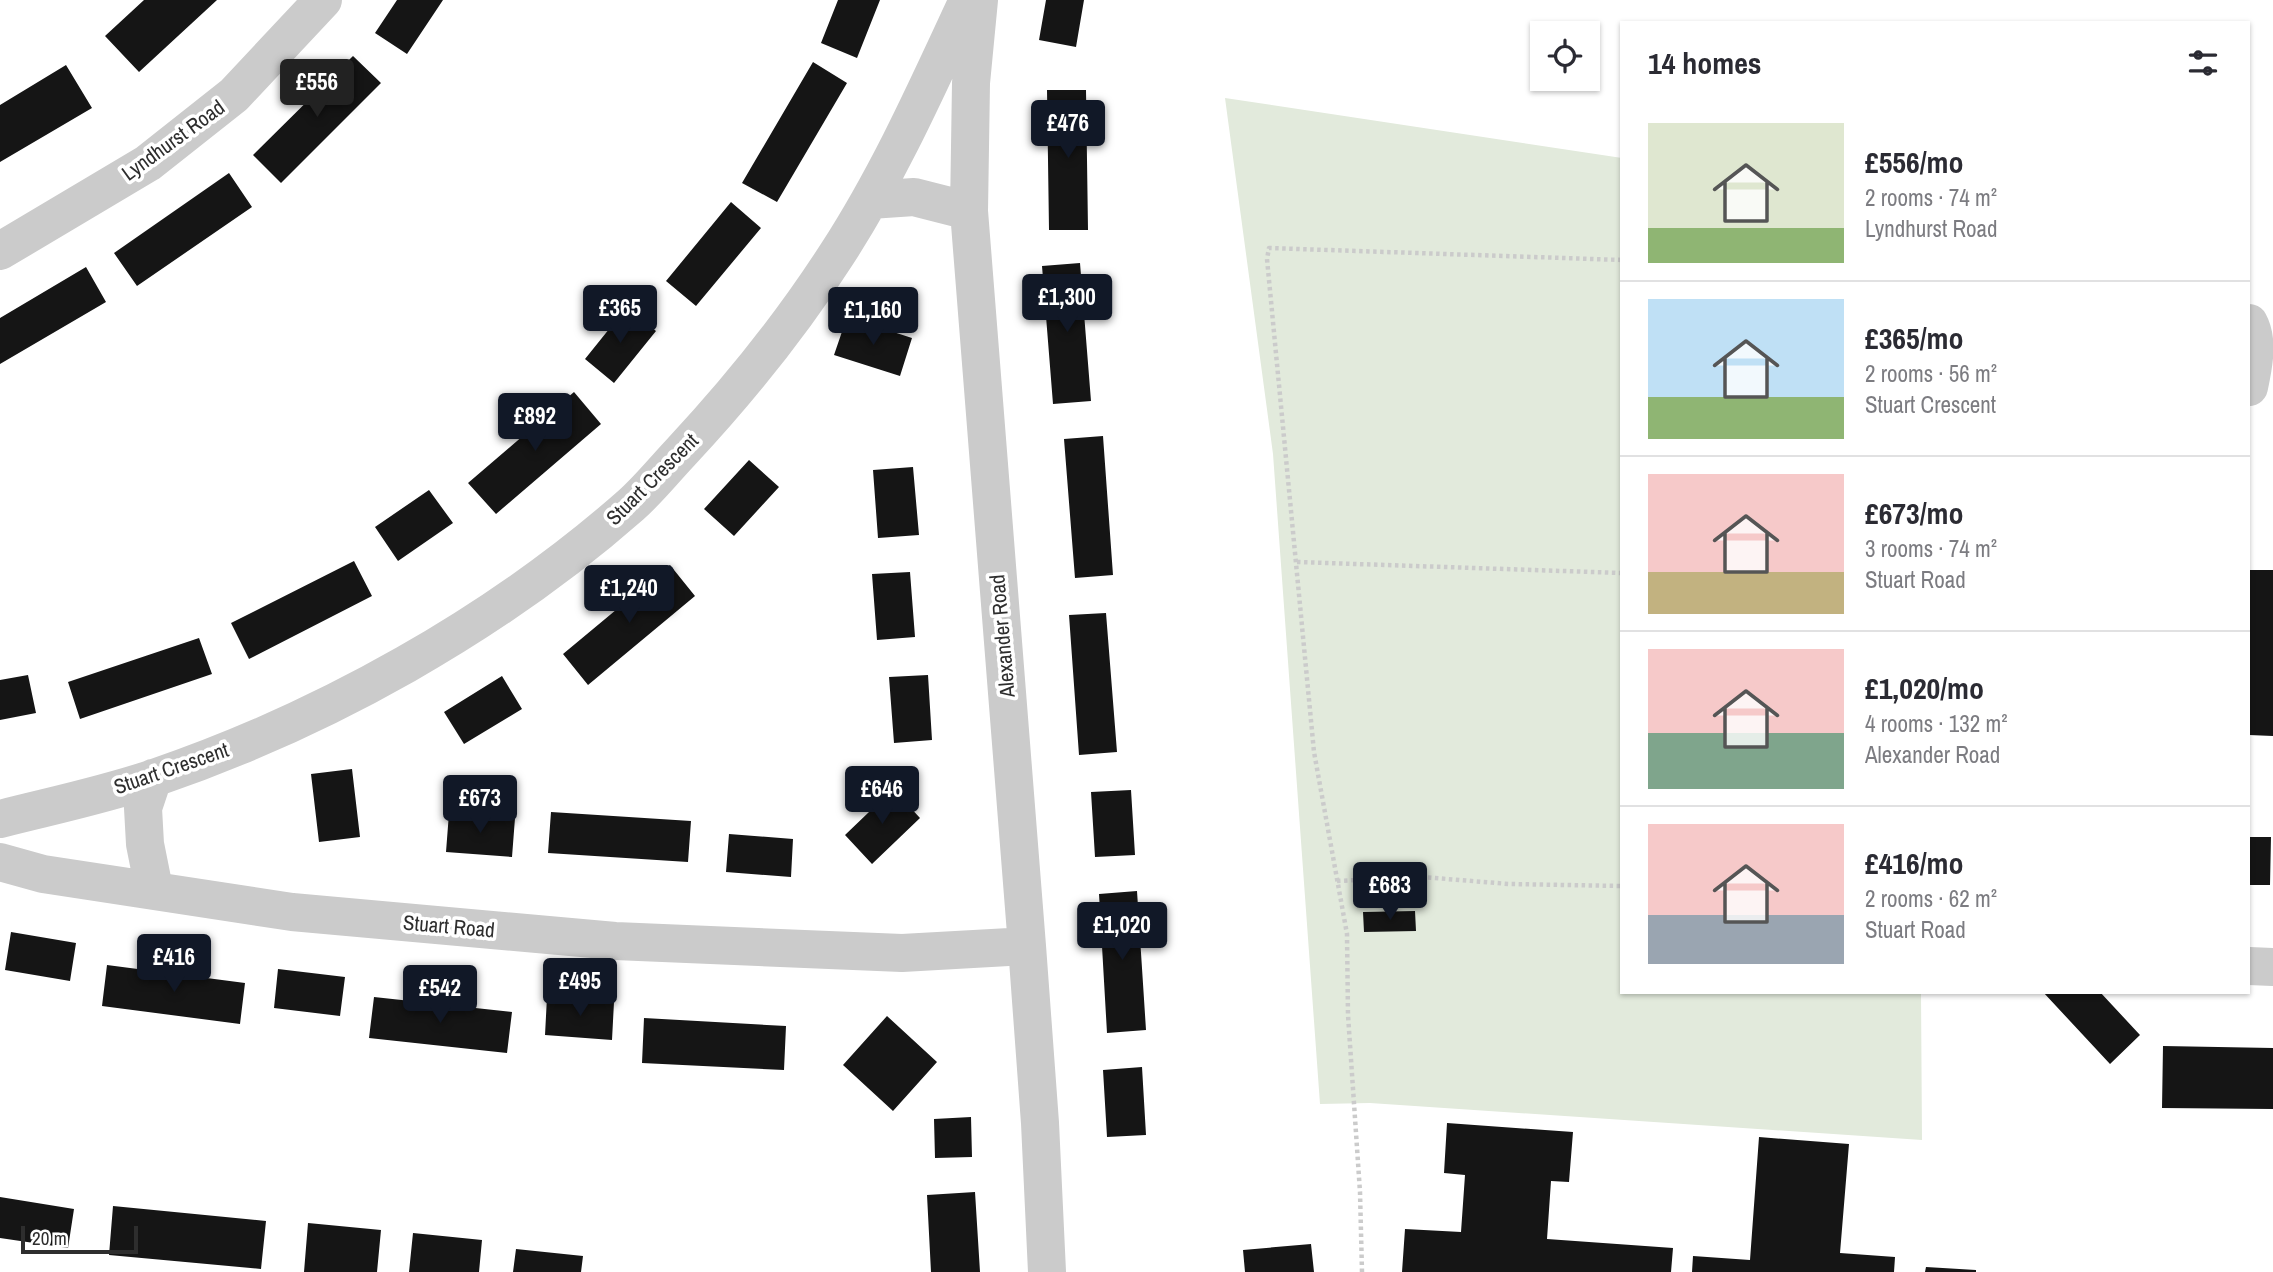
<!DOCTYPE html>
<html lang="en">
<head>
<meta charset="utf-8">
<style>
	:root { --surface:#fff; --page:#f7f7f7; --text:#2b2b33; --muted:#7c7c81; --line:#e1e1e2; --accent:#111827 }
	body { margin:0; font-family:"Archivo Narrow",sans-serif; background:var(--page); color:var(--text); height:100vh; display:flex; flex-direction:column; font-size:26px; white-space:nowrap }
	* { box-sizing:border-box; margin:0 }
	p { font-size:23px; color:var(--muted) }
	.icon { flex:none; width:38px; height:38px; fill:none; stroke:currentColor; stroke-width:2; stroke-linecap:round; stroke-linejoin:round }
	.map { position:relative; flex:1; overflow:hidden }
	.side { position:absolute; left:1620px; top:21px; width:630px; height:973px; display:flex; flex-direction:column; background:var(--surface); border-radius:0px; box-shadow:0 2px 5px #0004 }
	.side>* { flex:none }
	.buttons { position:absolute; left:1530px; top:21px; display:grid; gap:14px }
	.buttons a { display:grid; place-items:center; width:70px; height:70px; border-radius:0px; background:var(--surface); box-shadow:0 2px 5px #0004; font-size:35px }
	.scale { position:absolute; left:21px; bottom:18px; width:117px; box-sizing:border-box; padding-left:7px; border:4px solid #2e2e2e; border-top:0; font-size:19px; line-height:24px; white-space:nowrap; color:#2e2e2e; -webkit-text-stroke:5px #fff; paint-order:stroke }
	.price { position:absolute; translate:-50% -60px; padding:0 16px; border-radius:7px; background:var(--accent); color:#fff; font-size:23px; line-height:46px; filter:drop-shadow(0 2px 4px #0008) }
	.price::after { content:''; position:absolute; left:50%; top:42px; width:21px; height:16px; margin-left:-10px; background:inherit; clip-path:polygon(0 0,100% 0,50% 100%) }
	.price.on { background:#222; color:#fff }
	ul { padding:0; list-style:none }
	li { display:flex; align-items:center; gap:21px; height:175px; padding:0 28px }
	li+li { border-top:2px solid var(--line) }
	li span { display:grid; place-items:center; flex:none; width:196px; height:140px; border-radius:0px; color:#555 }
	li>.icon { margin-inline-start:auto }
	span .icon { width:84px; height:84px; fill:#fffc; stroke-width:1 }
	li b { font-size:30px }
	h2 { display:flex; justify-content:space-between; align-items:center; height:84px; padding:0 28px; font-size:30px }
	.map>svg:first-child { display:block }
	.green { fill:#e2eadc }
	.building { fill:#151515 }
	.lines { fill:none; stroke-linecap:round; stroke-linejoin:round }
	.path { stroke:#cbcbcb; stroke-width:4.5; stroke-dasharray:3.5 3.5; stroke-linecap:butt }
	.street { stroke:#cbcbcb; stroke-width:38 }
	.labels { text-anchor:middle; dominant-baseline:central; stroke-width:7; stroke-linejoin:round; paint-order:stroke }
	.street-label { font-size:21px; fill:#2e2e2e; stroke:#fff }
</style>
</head>
<body>
<div class="map">
<svg width="2273" height="1272" viewBox="0 0 2273 1272">
	<rect width="100%" height="100%" fill="#fff"/>
	<path class="green" d="M1225,98L1622,158V992H1921L1922,1140L1370,1103L1320,1104L1273,454Z"/>
	<path class="building" d="M144,0H217L139,72L105,36Z
		M397,0H443L407,54L375,33Z
		M838,0H880L857,58L821,43Z
		M1046,0H1084L1076,47L1039,40Z
		M353,56L381,83L281,183L253,155Z
		M813,62L847,83L777,202L742,183Z
		M66,65L92,108L0,162V105Z
		M1047,90H1086L1088,230H1049Z
		M229,173L252,207L137,286L114,253Z
		M731,202L761,228L696,306L666,281Z
		M1080,263L1091,401L1053,404L1042,266Z
		M86,267L106,302L0,364V318Z
		M626,308L656,331L614,383L585,359Z
		M847,317L912,338L900,376L834,355Z
		M574,392L601,424L496,514L468,483Z
		M1103,436L1113,575L1075,578L1064,439Z
		M749,460L779,487L734,536L704,509Z
		M913,467L919,535L878,538L873,470Z
		M429,490L453,523L398,561L375,527Z
		M354,561L372,596L249,659L231,623Z
		M670,565L695,596L588,685L563,654Z
		M2249,570H2273V736L2249,735Z
		M910,572L915,637L877,640L872,574Z
		M1106,613L1117,752L1079,755L1069,615Z
		M199,638L212,674L80,719L68,682Z
		M28,675L36,713L0,720V680Z
		M928,675L932,740L894,743L889,677Z
		M502,676L522,709L464,744L444,712Z
		M352,769L360,837L319,842L311,774Z
		M893,789L920,818L872,864L845,835Z
		M1131,790L1135,855L1095,857L1091,792Z
		M551,812L691,821L688,862L548,853Z
		M449,813L515,818L512,857L446,852Z
		M729,834L793,839L791,877L726,872Z
		M2249,837H2271L2270,885H2249Z
		M1137,891L1146,1030L1107,1033L1099,894Z
		M1415,911L1416,931L1364,932L1363,912Z
		M11,932L76,943L70,981L5,970Z
		M107,965L245,983L240,1024L102,1006Z
		M278,969L345,977L340,1016L274,1008Z
		M2043,992H2100L2140,1035L2110,1064Z
		M374,997L512,1012L507,1053L369,1038Z
		M547,997L614,1002L612,1040L545,1035Z
		M887,1016L937,1062L893,1111L843,1065Z
		M644,1018L786,1026L784,1070L642,1063Z
		M2163,1046L2273,1048V1109L2162,1108Z
		M1142,1067L1146,1135L1107,1137L1103,1070Z
		M971,1117L972,1157L935,1158L934,1119Z
		M1447,1123L1573,1132L1569,1182L1551,1181L1547,1239L1673,1248L1671,1272H1402L1405,1229L1461,1232L1465,1175L1444,1173Z
		M1759,1137L1849,1144L1840,1253L1895,1257L1894,1272H1692L1693,1256L1750,1260Z
		M975,1192L980,1272H931L927,1195Z
		M0,1197L74,1209L68,1248L0,1238Z
		M113,1206L266,1221L261,1269L109,1255Z
		M308,1223L381,1230L377,1272H304Z
		M413,1233L482,1240L479,1272H409Z
		M1311,1244L1314,1272H1245L1243,1250Z
		M516,1249L583,1256L581,1272H513Z
		M1926,1267L1976,1270V1272H1925Z"/>
	<g class="lines">
		<path class="path" d="M1297,562L1622,573
			M1337,881L1422,877L1509,884L1622,886
			M1362,1272L1360,1192L1348,1015L1347,934L1314,752L1267,259L1269,248L1622,260"/>
		<path class="street" d="M979,0L971,83L969,211L1027,946L1040,1123L1047,1272
			M870,200L914,197L969,211
			M0,251L148,163L234,95L323,0
			M2249,323C2259,341 2253,368 2249,387
			M153,778L143,808L145,844L154,889
			M0,819C51,806 104,795 154,778C324,720 496,624 631,505C649,489 664,470 681,452C738,391 792,324 837,254C889,174 928,86 968,0
			M0,862L43,874L292,912L615,941L902,953L1027,946
			M2249,966L2273,967"/>
	</g>
	<g class="labels">
		<g class="street-label">
			<text transform="translate(173 140) rotate(-36)">Lyndhurst Road</text>
			<text transform="translate(652 479) rotate(-45)">Stuart Crescent</text>
			<text transform="translate(1002 636) rotate(-95)">Alexander Road</text>
			<text transform="translate(171 768) rotate(-19)">Stuart Crescent</text>
			<text transform="translate(449 926) rotate(5)">Stuart Road</text>
		</g>
	</g>
</svg>
<div class="buttons">
<a><svg class="icon" aria-label="locate" viewBox="0 0 24 24"><circle cx="12" cy="12" r="6"/><path d="M12 2v4M12 18v4M2 12h4M18 12h4"/></svg></a>
</div>
<div class="scale">20 m</div>
<b class="price on" style="left:317px;top:119px">£556</b>
<b class="price" style="left:1068px;top:160px">£476</b>
<b class="price" style="left:1067px;top:334px">£1,300</b>
<b class="price" style="left:620px;top:345px">£365</b>
<b class="price" style="left:873px;top:347px">£1,160</b>
<b class="price" style="left:535px;top:453px">£892</b>
<b class="price" style="left:629px;top:625px">£1,240</b>
<b class="price" style="left:882px;top:826px">£646</b>
<b class="price" style="left:480px;top:835px">£673</b>
<b class="price" style="left:1390px;top:922px">£683</b>
<b class="price" style="left:1122px;top:962px">£1,020</b>
<b class="price" style="left:174px;top:994px">£416</b>
<b class="price" style="left:580px;top:1018px">£495</b>
<b class="price" style="left:440px;top:1025px">£542</b>
<section class="side">
<h2>14 homes<svg class="icon" aria-label="filters" viewBox="0 0 24 24"><path d="M4 7h16M4 17h16"/><circle cx="9" cy="7" r="2"/><circle cx="15" cy="17" r="2"/></svg></h2>
<ul>
<li><span style="background:linear-gradient(#dfe7d0 75%,#8fb573 0)"><svg class="icon" aria-label="home" viewBox="0 0 24 24"><path d="M3 11l9-7 9 7M6 9v11h12V9"/></svg></span><div><b>£556/mo</b><p>2 rooms · 74 m²</p><p>Lyndhurst Road</p></div></li>
<li><span style="background:linear-gradient(#bfe0f5 70%,#8fb573 0)"><svg class="icon" aria-label="home" viewBox="0 0 24 24"><path d="M3 11l9-7 9 7M6 9v11h12V9"/></svg></span><div><b>£365/mo</b><p>2 rooms · 56 m²</p><p>Stuart Crescent</p></div></li>
<li><span style="background:linear-gradient(#f6c9c9 70%,#c2b280 0)"><svg class="icon" aria-label="home" viewBox="0 0 24 24"><path d="M3 11l9-7 9 7M6 9v11h12V9"/></svg></span><div><b>£673/mo</b><p>3 rooms · 74 m²</p><p>Stuart Road</p></div></li>
<li><span style="background:linear-gradient(#f6c9c9 60%,#7fa58c 0)"><svg class="icon" aria-label="home" viewBox="0 0 24 24"><path d="M3 11l9-7 9 7M6 9v11h12V9"/></svg></span><div><b>£1,020/mo</b><p>4 rooms · 132 m²</p><p>Alexander Road</p></div></li>
<li><span style="background:linear-gradient(#f6c9c9 65%,#9aa5b1 0)"><svg class="icon" aria-label="home" viewBox="0 0 24 24"><path d="M3 11l9-7 9 7M6 9v11h12V9"/></svg></span><div><b>£416/mo</b><p>2 rooms · 62 m²</p><p>Stuart Road</p></div></li>
</ul>
</section>
</div>
</body>
</html>
